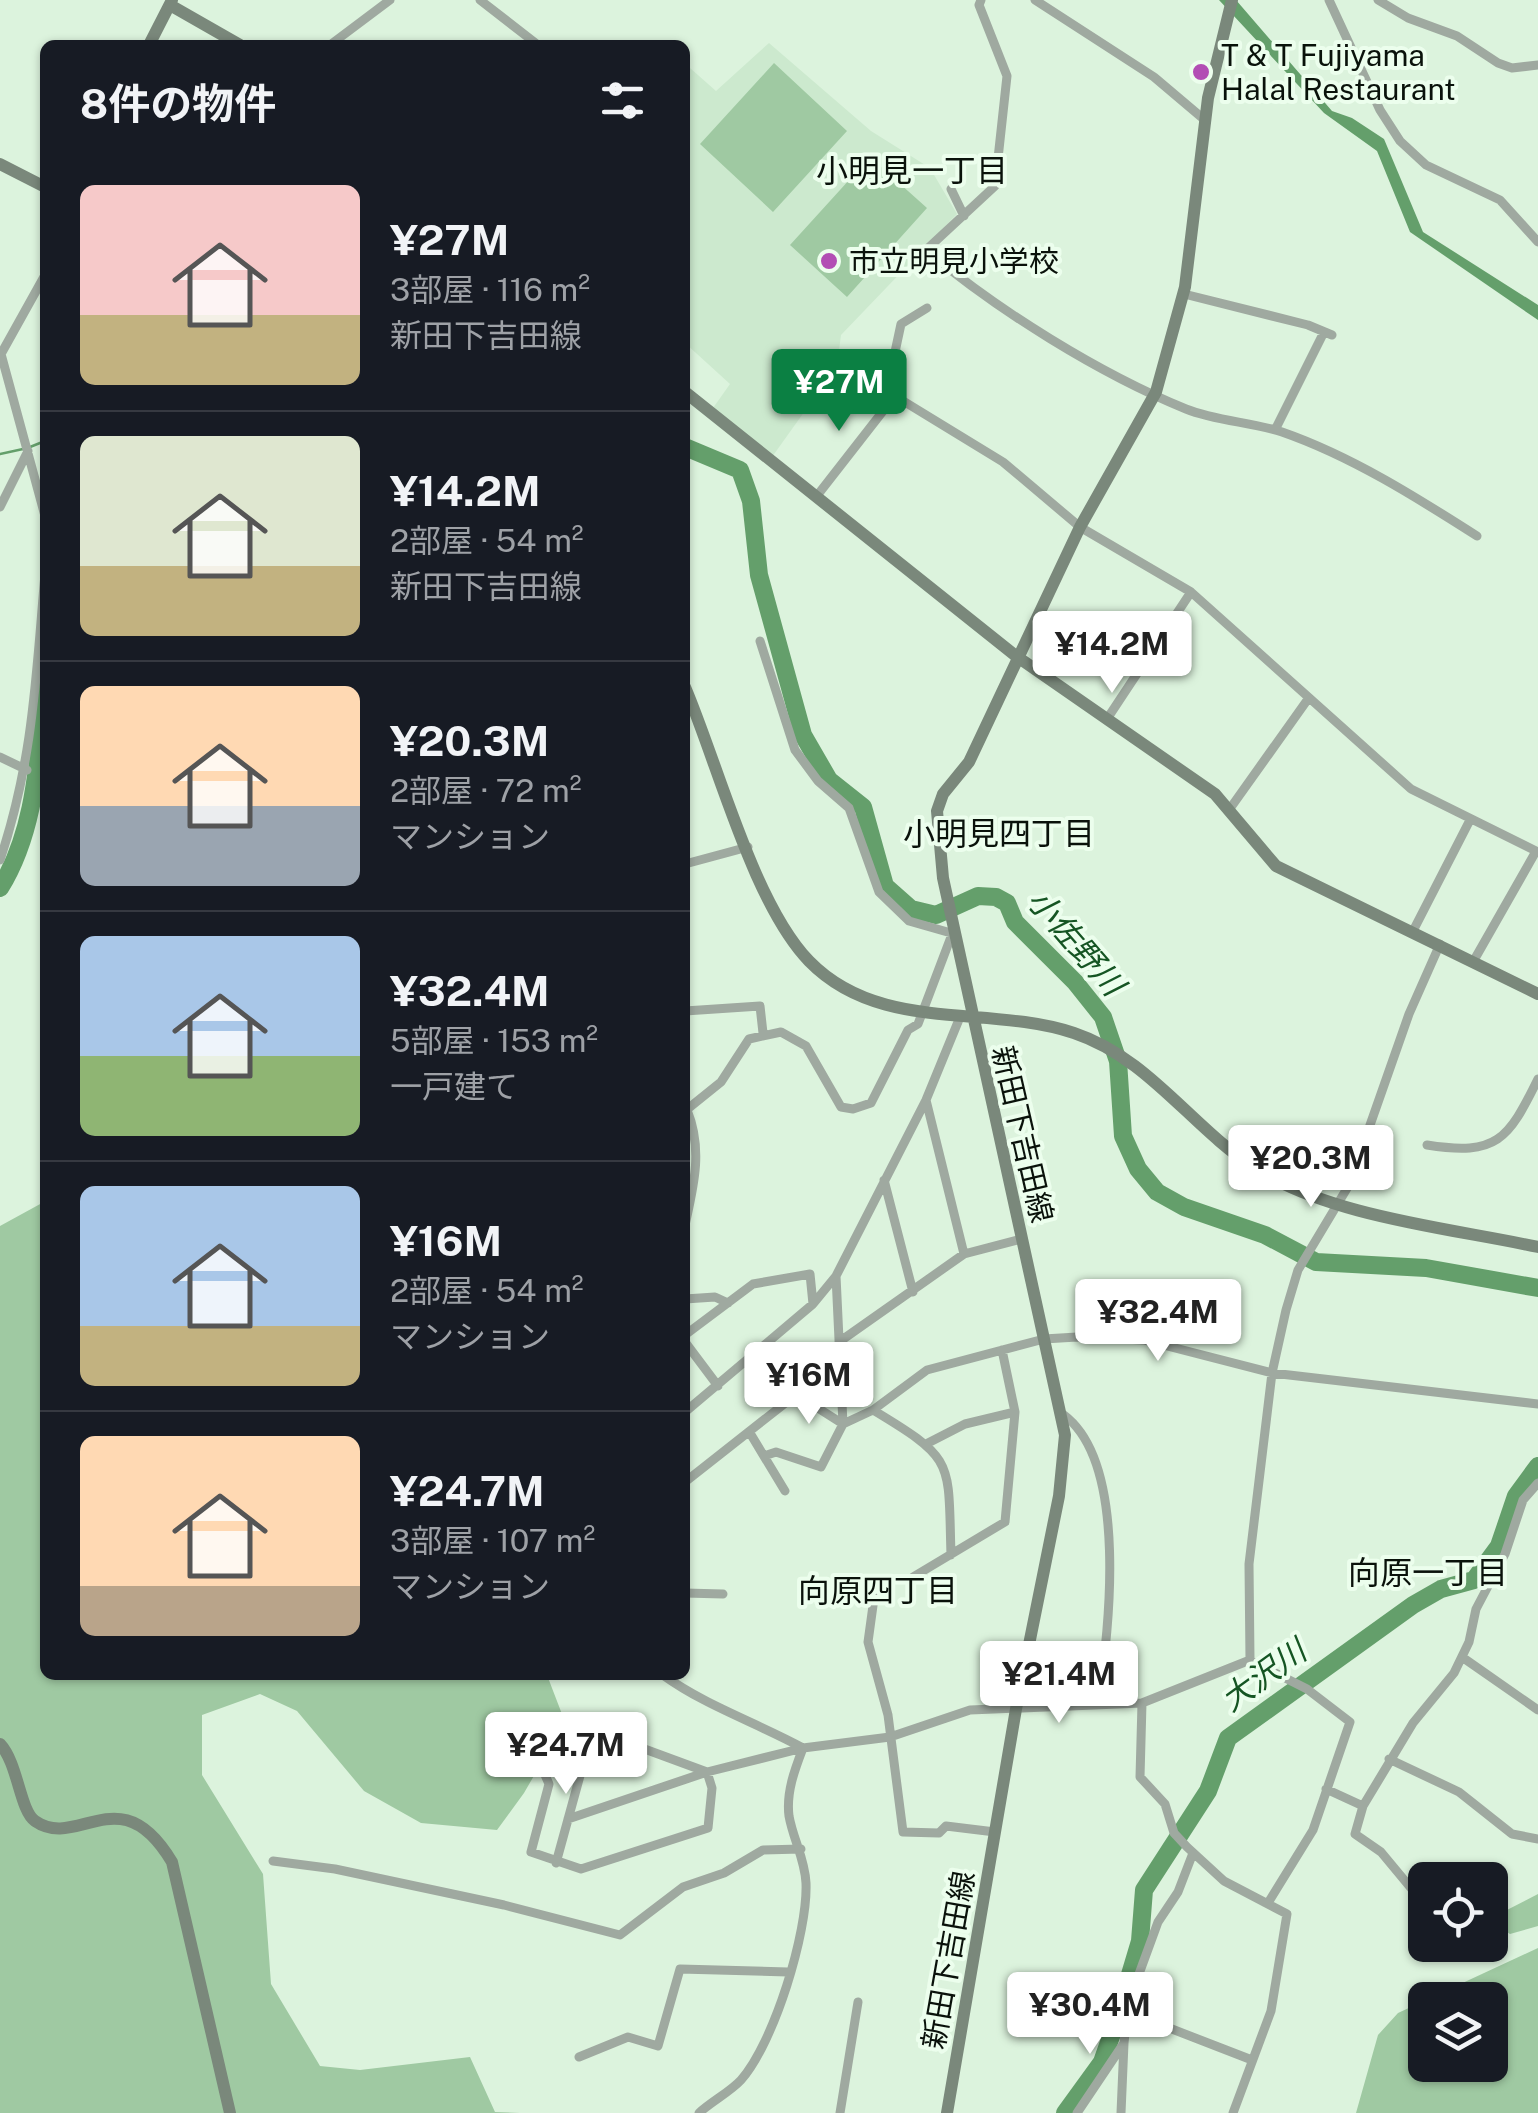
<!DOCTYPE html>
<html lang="ja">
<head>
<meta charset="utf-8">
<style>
	:root { --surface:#171b24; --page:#20242c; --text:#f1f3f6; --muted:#9ea1a6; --line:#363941; --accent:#0b8043 }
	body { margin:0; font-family:"Public Sans","Noto Sans JP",sans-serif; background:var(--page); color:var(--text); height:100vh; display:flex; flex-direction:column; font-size:38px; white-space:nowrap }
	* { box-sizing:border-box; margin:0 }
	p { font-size:32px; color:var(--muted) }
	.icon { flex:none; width:55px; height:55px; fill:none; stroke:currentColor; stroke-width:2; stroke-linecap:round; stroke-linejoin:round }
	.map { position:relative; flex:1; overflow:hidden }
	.side { position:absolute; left:40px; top:40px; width:650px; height:1640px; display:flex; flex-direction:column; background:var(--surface); border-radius:15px; box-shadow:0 2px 8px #0004 }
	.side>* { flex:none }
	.fabs { position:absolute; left:1408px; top:1862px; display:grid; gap:20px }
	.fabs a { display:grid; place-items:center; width:100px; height:100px; border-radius:15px; background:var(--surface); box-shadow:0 2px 8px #0004; font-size:50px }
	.price { position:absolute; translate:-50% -85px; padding:0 22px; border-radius:10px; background:#fff; color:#222; font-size:32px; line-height:65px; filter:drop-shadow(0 2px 5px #0008) }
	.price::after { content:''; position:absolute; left:50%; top:60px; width:30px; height:22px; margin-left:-15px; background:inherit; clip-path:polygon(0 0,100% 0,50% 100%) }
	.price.current { background:var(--accent); color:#fff }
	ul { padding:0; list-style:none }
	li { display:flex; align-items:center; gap:30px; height:250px; padding:0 40px }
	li+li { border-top:2px solid var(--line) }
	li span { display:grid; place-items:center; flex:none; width:280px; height:200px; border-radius:15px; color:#555 }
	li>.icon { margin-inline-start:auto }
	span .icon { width:120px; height:120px; fill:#fffc; stroke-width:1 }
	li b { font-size:42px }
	h2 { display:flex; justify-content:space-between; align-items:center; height:120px; padding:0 40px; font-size:42px }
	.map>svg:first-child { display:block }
	.built { fill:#cce9ce }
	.green { fill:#9fc9a2; fill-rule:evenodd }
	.water { fill:#649f6b }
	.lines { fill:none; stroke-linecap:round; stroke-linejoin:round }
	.stream { stroke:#649f6b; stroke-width:2.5 }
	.river { stroke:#649f6b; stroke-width:18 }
	.street { stroke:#9fa9a0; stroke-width:9 }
	.secondary { stroke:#7a887b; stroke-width:12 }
	.poi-dot { fill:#b24eb4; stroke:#ecfeed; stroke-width:4 }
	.labels { text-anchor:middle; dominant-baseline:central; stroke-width:8; stroke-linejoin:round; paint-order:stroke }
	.poi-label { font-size:30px; fill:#0a120b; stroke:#ecfeed; text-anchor:start }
	.street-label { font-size:30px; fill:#0a120b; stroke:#ecfeed }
	.neighbourhood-label { font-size:32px; fill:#0a120b; stroke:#ecfeed }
	.water-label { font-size:32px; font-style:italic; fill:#155523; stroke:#ecfeed }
</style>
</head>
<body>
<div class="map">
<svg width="1538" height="2113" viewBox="0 0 1538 2113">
	<rect width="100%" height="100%" fill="#dcf3dd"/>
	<path class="built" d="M769,43L871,131L930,168L957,214L841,335L837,366L772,457L713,408L730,384L685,343V72L690,68L716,91Z"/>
	<path class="green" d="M774,63L847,131L773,212L700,144Z
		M870,157L927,208L847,297L790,245Z
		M45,1197V1675H547L565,1722L524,1793L497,1830L421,1823L364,1791L297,1711L260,1694L202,1715V1775L263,1874L271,1984L320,2066L360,2070L470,2057L495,2112L520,2113H0V1226L42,1203Z
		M1538,1894V1926L1510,1934L1496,1925L1501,1913Z
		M1538,1948V2113H1356L1378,2035L1398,2013ZM1425,2000H1490V2065H1425Z"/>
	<path class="water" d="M1219,0H1236L1332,111L1352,118L1384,139L1423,232L1538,305V320L1410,232L1377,151L1324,113Z"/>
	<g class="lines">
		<path class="stream" d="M30,447L45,441
			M0,454L23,449"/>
		<path class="river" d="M685,447L740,470L751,501L759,575L803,735L829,780L863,807L885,886L911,909L936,915L978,896L996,897L1007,903L1015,922L1075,982L1103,1017L1118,1061L1123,1136L1138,1169L1157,1192L1184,1207L1265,1235L1316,1262L1426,1268L1538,1288
			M45,654V684
			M0,888C35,832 38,761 45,697
			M1065,2113L1102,2062L1114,2028L1140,1941L1144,1890L1208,1791L1228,1738L1413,1605L1441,1589L1474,1580L1499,1546L1516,1496L1538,1466"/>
		<path class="street" d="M480,0L538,45
			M981,0L979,5L1007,76L995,186L926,250C997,310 1100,374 1186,409C1216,421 1251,422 1282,432C1351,456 1416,497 1477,536
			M1035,0L1154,77L1206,121
			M1329,0L1380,110L1400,141L1426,165L1500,200L1538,242
			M1378,0L1408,18L1457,36L1498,63L1512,68L1538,65
			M330,45L390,0
			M951,189L964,216
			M1184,294L1308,325L1332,335
			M927,308L901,324L892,366L877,385L1003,462L1080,527L1191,592L1411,789L1538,852
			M1,354L45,516
			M1,354L45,275
			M1275,430L1324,332
			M816,497L894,397
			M0,507L28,451
			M760,641L795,750L818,781L849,808L879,892L909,921L951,933
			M1107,719L1191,592
			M0,757L27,770
			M1229,810L1308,699
			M0,860C33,761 36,677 45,574
			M685,864L748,847
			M1413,931L1470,820
			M1473,962L1535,853
			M685,1011L760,1006L763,1033
			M926,1100L964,1254
			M685,1111L721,1082L749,1039L781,1032L806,1046L841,1107L853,1109L871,1103L908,1030L918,1024L954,929
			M1427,1145C1497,1156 1508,1140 1538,1079
			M884,1180L913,1292
			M685,1225C694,1185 703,1149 687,1110
			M685,1299L715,1297L728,1303
			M685,1335L753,1284L810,1274L813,1304
			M685,1342L718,1386
			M839,1342L964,1254L1021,1239
			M747,1363L843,1424
			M873,1410C956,1460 948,1460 951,1555
			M685,1412L813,1304L836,1276L926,1100L960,1017
			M1064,1415C1129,1464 1109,1632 1098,1703
			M843,1424L873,1410L927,1370L1044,1339L1077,1337L1144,1340L1272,1373L1538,1404
			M750,1433L785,1491
			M928,1443L965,1424L1015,1412
			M764,1456L776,1452L821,1467L843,1424L836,1276
			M685,1482L793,1397
			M913,1577L1005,1522L1015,1412L1002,1350
			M846,1585L875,1591L868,1642L888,1715L903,1832L939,1833L946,1826L995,1832
			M685,1593L723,1594
			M1462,1657L1538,1710
			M1250,1660L1249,1564L1272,1373L1286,1310L1298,1270L1349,1185L1409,1014L1440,944
			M663,1675C706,1706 755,1722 803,1748
			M1142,1703L1140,1777L1165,1804L1174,1833L1187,1847L1224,1881L1287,1914L1271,2011L1233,2113
			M535,1752L549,1784L531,1852L581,1869L708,1828L712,1788L707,1772
			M537,1757L612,1737L707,1772
			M1389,1759L1459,1792L1512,1834L1538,1839
			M1326,1789L1363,1806L1413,1723L1454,1673L1469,1642L1476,1609L1505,1554L1523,1500L1538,1483
			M1363,1806L1355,1834L1381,1852L1425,1905
			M568,1819L707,1772L803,1748L890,1737L970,1710L1142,1703L1250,1660L1307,1689L1350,1722L1313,1830L1268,1903
			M273,1861L335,1869L504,1905L620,1935L683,1887L724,1873L763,1850L801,1849
			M556,1863L589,1743
			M1455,1945L1460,1952
			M1128,2012L1252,2060
			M579,2057L628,2037L658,2046L680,1969L788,1972
			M699,2113C712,2101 730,2092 741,2080C774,2043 808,1932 806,1883C805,1859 793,1839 789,1816C786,1792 795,1769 803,1748
			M840,2113L858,2002
			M1077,2113L1124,2043L1128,2004L1158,1922L1178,1892L1193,1853
			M1121,2113L1124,2043"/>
		<path class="secondary" d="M170,5L240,45
			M149,45L172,0
			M0,164L45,187
			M685,392L1016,656L1215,794L1276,866L1538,994
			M685,687C718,764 753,903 809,961C880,1034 987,1004 1074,1033C1149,1058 1191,1127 1255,1168C1331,1217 1450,1228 1538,1247
			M0,1744C18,1763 20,1811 35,1821C78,1851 120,1775 172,1862L230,2113
			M947,2113L1016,1709L1059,1496L1065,1435L943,878L937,811L943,794L969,762L1080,527L1156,392L1185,287L1208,98L1232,0"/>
	</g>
	<g class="poi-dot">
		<circle cx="1201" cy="72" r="10"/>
		<circle cx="829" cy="261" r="10"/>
	</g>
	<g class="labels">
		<g class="poi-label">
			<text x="1221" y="55">T &amp; T Fujiyama<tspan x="1221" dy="34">Halal Restaurant</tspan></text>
			<text x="849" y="261">市立明見小学校</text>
		</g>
		<g class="street-label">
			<text transform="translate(1023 1134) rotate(77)">新田下吉田線</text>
			<text transform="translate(948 1960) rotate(-80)">新田下吉田線</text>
		</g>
		<g class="neighbourhood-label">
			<text x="912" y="170">小明見一丁目</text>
			<text x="999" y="833">小明見四丁目</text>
			<text x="1428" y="1572">向原一丁目</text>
			<text x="878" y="1590">向原四丁目</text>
		</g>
		<g class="water-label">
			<text transform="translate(1076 942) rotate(49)">小佐野川</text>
			<text transform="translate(1263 1675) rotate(-36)">大沢川</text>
		</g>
	</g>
</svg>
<div class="fabs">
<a><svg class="icon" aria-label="locate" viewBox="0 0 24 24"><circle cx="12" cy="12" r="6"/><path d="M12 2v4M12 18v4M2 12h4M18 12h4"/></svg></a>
<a><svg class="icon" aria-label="layers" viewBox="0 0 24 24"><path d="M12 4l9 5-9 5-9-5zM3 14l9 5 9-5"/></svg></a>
</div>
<b class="price current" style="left:839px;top:434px">¥27M</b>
<b class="price" style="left:1112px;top:696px">¥14.2M</b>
<b class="price" style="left:1311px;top:1210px">¥20.3M</b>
<b class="price" style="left:1158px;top:1364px">¥32.4M</b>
<b class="price" style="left:809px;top:1427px">¥16M</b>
<b class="price" style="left:1059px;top:1726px">¥21.4M</b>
<b class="price" style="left:566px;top:1797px">¥24.7M</b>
<b class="price" style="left:1090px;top:2057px">¥30.4M</b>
<section class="side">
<h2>8件の物件<svg class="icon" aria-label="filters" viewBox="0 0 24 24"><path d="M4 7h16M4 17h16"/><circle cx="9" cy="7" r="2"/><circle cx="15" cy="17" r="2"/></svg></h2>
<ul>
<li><span style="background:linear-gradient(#f6c9c9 65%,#c2b280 0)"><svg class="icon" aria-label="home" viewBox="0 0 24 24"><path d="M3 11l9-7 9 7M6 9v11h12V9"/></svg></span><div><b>¥27M</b><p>3部屋 · 116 m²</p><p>新田下吉田線</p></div></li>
<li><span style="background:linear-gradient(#dfe7d0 65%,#c2b280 0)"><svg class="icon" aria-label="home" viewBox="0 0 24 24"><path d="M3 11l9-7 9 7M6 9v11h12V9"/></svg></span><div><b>¥14.2M</b><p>2部屋 · 54 m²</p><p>新田下吉田線</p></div></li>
<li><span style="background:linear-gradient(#ffd9b3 60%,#9aa5b1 0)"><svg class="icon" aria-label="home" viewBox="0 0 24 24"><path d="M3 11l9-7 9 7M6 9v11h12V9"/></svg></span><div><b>¥20.3M</b><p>2部屋 · 72 m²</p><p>マンション</p></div></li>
<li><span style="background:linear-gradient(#a9c7e8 60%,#8fb573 0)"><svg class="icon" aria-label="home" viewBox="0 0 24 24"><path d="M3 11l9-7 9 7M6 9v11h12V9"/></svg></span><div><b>¥32.4M</b><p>5部屋 · 153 m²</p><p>一戸建て</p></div></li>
<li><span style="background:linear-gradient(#a9c7e8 70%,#c2b280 0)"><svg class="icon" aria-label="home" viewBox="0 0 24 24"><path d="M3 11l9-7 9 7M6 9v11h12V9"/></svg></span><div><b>¥16M</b><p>2部屋 · 54 m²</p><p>マンション</p></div></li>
<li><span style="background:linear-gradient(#ffd9b3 75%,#b9a48a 0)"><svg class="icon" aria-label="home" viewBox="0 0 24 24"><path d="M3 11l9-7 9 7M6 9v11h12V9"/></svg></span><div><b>¥24.7M</b><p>3部屋 · 107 m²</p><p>マンション</p></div></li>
</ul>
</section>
</div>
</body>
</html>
